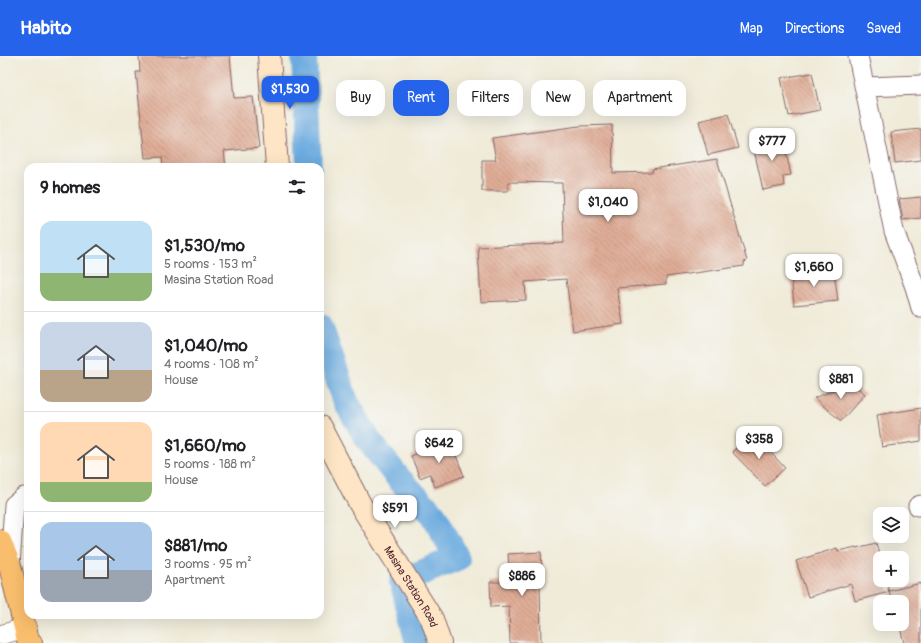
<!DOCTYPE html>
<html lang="en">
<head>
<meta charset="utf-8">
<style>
	:root { --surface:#fff; --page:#f6f6f6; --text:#202124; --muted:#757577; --line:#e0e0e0; --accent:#2563eb }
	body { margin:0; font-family:Pangolin,sans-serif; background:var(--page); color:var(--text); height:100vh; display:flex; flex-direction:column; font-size:15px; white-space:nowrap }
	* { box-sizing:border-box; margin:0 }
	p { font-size:13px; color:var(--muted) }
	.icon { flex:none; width:22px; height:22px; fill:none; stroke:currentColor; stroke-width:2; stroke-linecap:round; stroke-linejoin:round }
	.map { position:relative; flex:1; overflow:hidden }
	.sheet { position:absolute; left:24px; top:107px; width:300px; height:456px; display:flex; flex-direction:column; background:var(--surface); border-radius:12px; box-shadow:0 4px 16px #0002 }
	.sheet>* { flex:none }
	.banner { position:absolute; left:336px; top:24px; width:380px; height:36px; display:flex; gap:8px }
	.tools { position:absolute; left:873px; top:451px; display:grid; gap:8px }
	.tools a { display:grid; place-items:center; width:36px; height:36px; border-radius:8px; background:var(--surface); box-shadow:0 4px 16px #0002; font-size:20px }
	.price { position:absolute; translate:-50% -34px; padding:0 9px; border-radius:8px; background:#fff; color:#222; font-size:13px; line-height:26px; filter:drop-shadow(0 1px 2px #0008) }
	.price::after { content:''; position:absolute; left:50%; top:24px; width:12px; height:9px; margin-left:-6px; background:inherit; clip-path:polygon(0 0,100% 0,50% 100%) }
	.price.on { background:var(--accent); color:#fff }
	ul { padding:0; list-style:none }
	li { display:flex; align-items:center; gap:12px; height:100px; padding:0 16px }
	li+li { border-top:1px solid var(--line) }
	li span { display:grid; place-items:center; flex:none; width:112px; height:80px; border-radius:12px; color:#555 }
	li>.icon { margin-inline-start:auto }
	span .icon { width:48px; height:48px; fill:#fffc; stroke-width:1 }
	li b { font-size:17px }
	h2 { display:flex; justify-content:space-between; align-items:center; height:48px; padding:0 16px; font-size:17px }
	.pill { padding:0 14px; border-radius:12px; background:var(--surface); box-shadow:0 4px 16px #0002; font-size:14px; line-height:36px }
	.pill.on { background:var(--accent); color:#fff }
	header { display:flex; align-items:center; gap:24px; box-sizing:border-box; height:56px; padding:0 20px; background:var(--accent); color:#fff }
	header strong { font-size:19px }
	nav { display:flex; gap:22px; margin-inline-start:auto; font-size:14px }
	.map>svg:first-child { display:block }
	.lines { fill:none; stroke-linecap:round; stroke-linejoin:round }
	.canal { stroke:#6cabdf; stroke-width:26 }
	.building { fill:url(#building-back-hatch) }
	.street-casing { stroke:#846668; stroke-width:21 }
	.secondary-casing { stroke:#846668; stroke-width:24 }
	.primary-casing { stroke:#846668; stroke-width:24 }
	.street { stroke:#fff; stroke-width:19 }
	.secondary { stroke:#fde5c5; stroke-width:22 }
	.primary { stroke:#f9be6d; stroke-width:22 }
	.labels { text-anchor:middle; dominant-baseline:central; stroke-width:3.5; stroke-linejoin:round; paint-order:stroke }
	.street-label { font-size:11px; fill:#4a1f2b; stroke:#f6f6f2 }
</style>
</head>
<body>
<header>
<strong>Habito</strong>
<nav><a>Map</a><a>Directions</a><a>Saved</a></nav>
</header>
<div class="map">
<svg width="921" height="587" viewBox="0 0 921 587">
	<defs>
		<pattern id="building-back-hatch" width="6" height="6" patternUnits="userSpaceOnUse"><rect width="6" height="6" fill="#e0ad97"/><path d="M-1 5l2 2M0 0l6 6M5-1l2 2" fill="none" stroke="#b88c7b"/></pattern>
	</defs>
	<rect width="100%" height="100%" fill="#f6f6f2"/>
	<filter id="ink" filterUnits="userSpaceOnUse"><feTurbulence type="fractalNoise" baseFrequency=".025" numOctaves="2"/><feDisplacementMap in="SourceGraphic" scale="8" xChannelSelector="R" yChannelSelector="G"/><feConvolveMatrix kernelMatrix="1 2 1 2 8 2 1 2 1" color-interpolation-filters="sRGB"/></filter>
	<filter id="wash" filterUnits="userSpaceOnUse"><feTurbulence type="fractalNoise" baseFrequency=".012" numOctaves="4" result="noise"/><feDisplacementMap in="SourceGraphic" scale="16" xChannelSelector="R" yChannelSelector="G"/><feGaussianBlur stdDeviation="0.9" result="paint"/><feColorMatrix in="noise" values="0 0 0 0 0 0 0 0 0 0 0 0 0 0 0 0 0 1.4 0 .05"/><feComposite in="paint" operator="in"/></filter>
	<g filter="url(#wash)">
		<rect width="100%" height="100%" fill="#f0ebd8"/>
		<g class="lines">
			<path class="canal" d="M304,0L309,111
				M320,270L346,346L369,385L400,424L434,459L457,502L402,525L418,587"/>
		</g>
		<g id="blocks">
			<path class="building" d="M139,0H230L234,42L253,41L259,92L224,95L226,111H163L162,101L145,102L136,16H140Z
				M812,17L820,54L789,60L781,22Z
				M728,58L738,92L708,99L699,65Z
				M612,69L613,117L653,116L652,113L717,103L747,205L744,206V210L666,221V228L617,232L623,268L573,275L566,223L525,226L526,244L481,246L478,191L564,187L562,127L508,126V135H482V104H496L492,82L579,70Z
				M921,73V104L895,107L891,76Z
				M782,79L791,119L783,120L784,130L763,134L752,85Z
				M921,141V162L903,164L899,143Z
				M834,215L838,245L794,249L791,219Z
				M851,327L865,338L841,365L814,342Z
				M921,352V385L882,391L877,359Z
				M753,377L785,412L765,430L732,396Z
				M450,384L464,420L435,431L430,418L420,422L411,400Z
				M876,487L880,502V524H886L889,536L855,545L851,528L808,541L796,505L837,492L838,495L856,491V492Z
				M541,496L543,526H540L541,587H510L509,550L491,551L490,526H510L508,498Z
				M921,527V587H904L899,568H902V546H892L889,535Z"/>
		</g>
	</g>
	<g filter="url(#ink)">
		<use href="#blocks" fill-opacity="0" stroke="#846668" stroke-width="1"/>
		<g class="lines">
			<g class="street-casing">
				<path id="street" d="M858,0L894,175L915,231L921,252
					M865,31L921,29
					M918,450L921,449
					M10,510L14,449L24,441H28
					M0,579L25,572"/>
			</g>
			<g class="secondary-casing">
				<g id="secondary">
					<path d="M269,0L277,111"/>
					<path id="s1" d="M320,371L360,448L432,563L440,587"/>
				</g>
			</g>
			<g class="primary-casing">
				<path id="primary" d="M0,485L10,510L28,584L31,587"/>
			</g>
			<use href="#street" class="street"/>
			<use href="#secondary" class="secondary"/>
			<use href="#primary" class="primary"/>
		</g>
	</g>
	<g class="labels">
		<g class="street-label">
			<text stroke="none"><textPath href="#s1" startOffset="184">Masina Station Road</textPath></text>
		</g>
	</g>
</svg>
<div class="tools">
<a><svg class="icon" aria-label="layers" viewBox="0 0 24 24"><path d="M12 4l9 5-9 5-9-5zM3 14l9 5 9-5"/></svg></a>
<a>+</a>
<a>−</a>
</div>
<b class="price on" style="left:290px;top:54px">$1,530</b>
<b class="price" style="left:772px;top:106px">$777</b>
<b class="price" style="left:608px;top:167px">$1,040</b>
<b class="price" style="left:814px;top:232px">$1,660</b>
<b class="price" style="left:841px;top:344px">$881</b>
<b class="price" style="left:759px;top:404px">$358</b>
<b class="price" style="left:439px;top:408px">$642</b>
<b class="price" style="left:395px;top:473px">$591</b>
<b class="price" style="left:522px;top:541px">$886</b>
<div class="banner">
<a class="pill">Buy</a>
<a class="pill on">Rent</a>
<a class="pill">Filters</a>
<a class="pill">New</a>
<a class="pill">Apartment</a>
</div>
<section class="sheet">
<h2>9 homes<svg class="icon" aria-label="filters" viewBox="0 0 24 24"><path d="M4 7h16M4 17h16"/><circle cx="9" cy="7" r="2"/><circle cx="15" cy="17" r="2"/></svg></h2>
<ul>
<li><span style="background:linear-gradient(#bfe0f5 65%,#8fb573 0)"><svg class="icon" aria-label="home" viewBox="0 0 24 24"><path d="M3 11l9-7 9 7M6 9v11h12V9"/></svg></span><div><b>$1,530/mo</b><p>5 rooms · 153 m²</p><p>Masina Station Road</p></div></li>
<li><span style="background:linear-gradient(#c9d6e8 60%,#b9a48a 0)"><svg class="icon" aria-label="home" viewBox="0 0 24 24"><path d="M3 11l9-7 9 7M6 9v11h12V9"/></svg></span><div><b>$1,040/mo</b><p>4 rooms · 108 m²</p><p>House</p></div></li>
<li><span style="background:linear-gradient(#ffd9b3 75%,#8fb573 0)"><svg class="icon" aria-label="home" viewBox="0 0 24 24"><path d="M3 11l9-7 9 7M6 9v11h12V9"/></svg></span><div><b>$1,660/mo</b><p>5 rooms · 188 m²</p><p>House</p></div></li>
<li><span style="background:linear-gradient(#a9c7e8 60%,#9aa5b1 0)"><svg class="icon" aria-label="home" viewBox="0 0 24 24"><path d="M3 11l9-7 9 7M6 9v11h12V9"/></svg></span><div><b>$881/mo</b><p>3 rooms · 95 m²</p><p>Apartment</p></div></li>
</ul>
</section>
</div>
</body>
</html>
